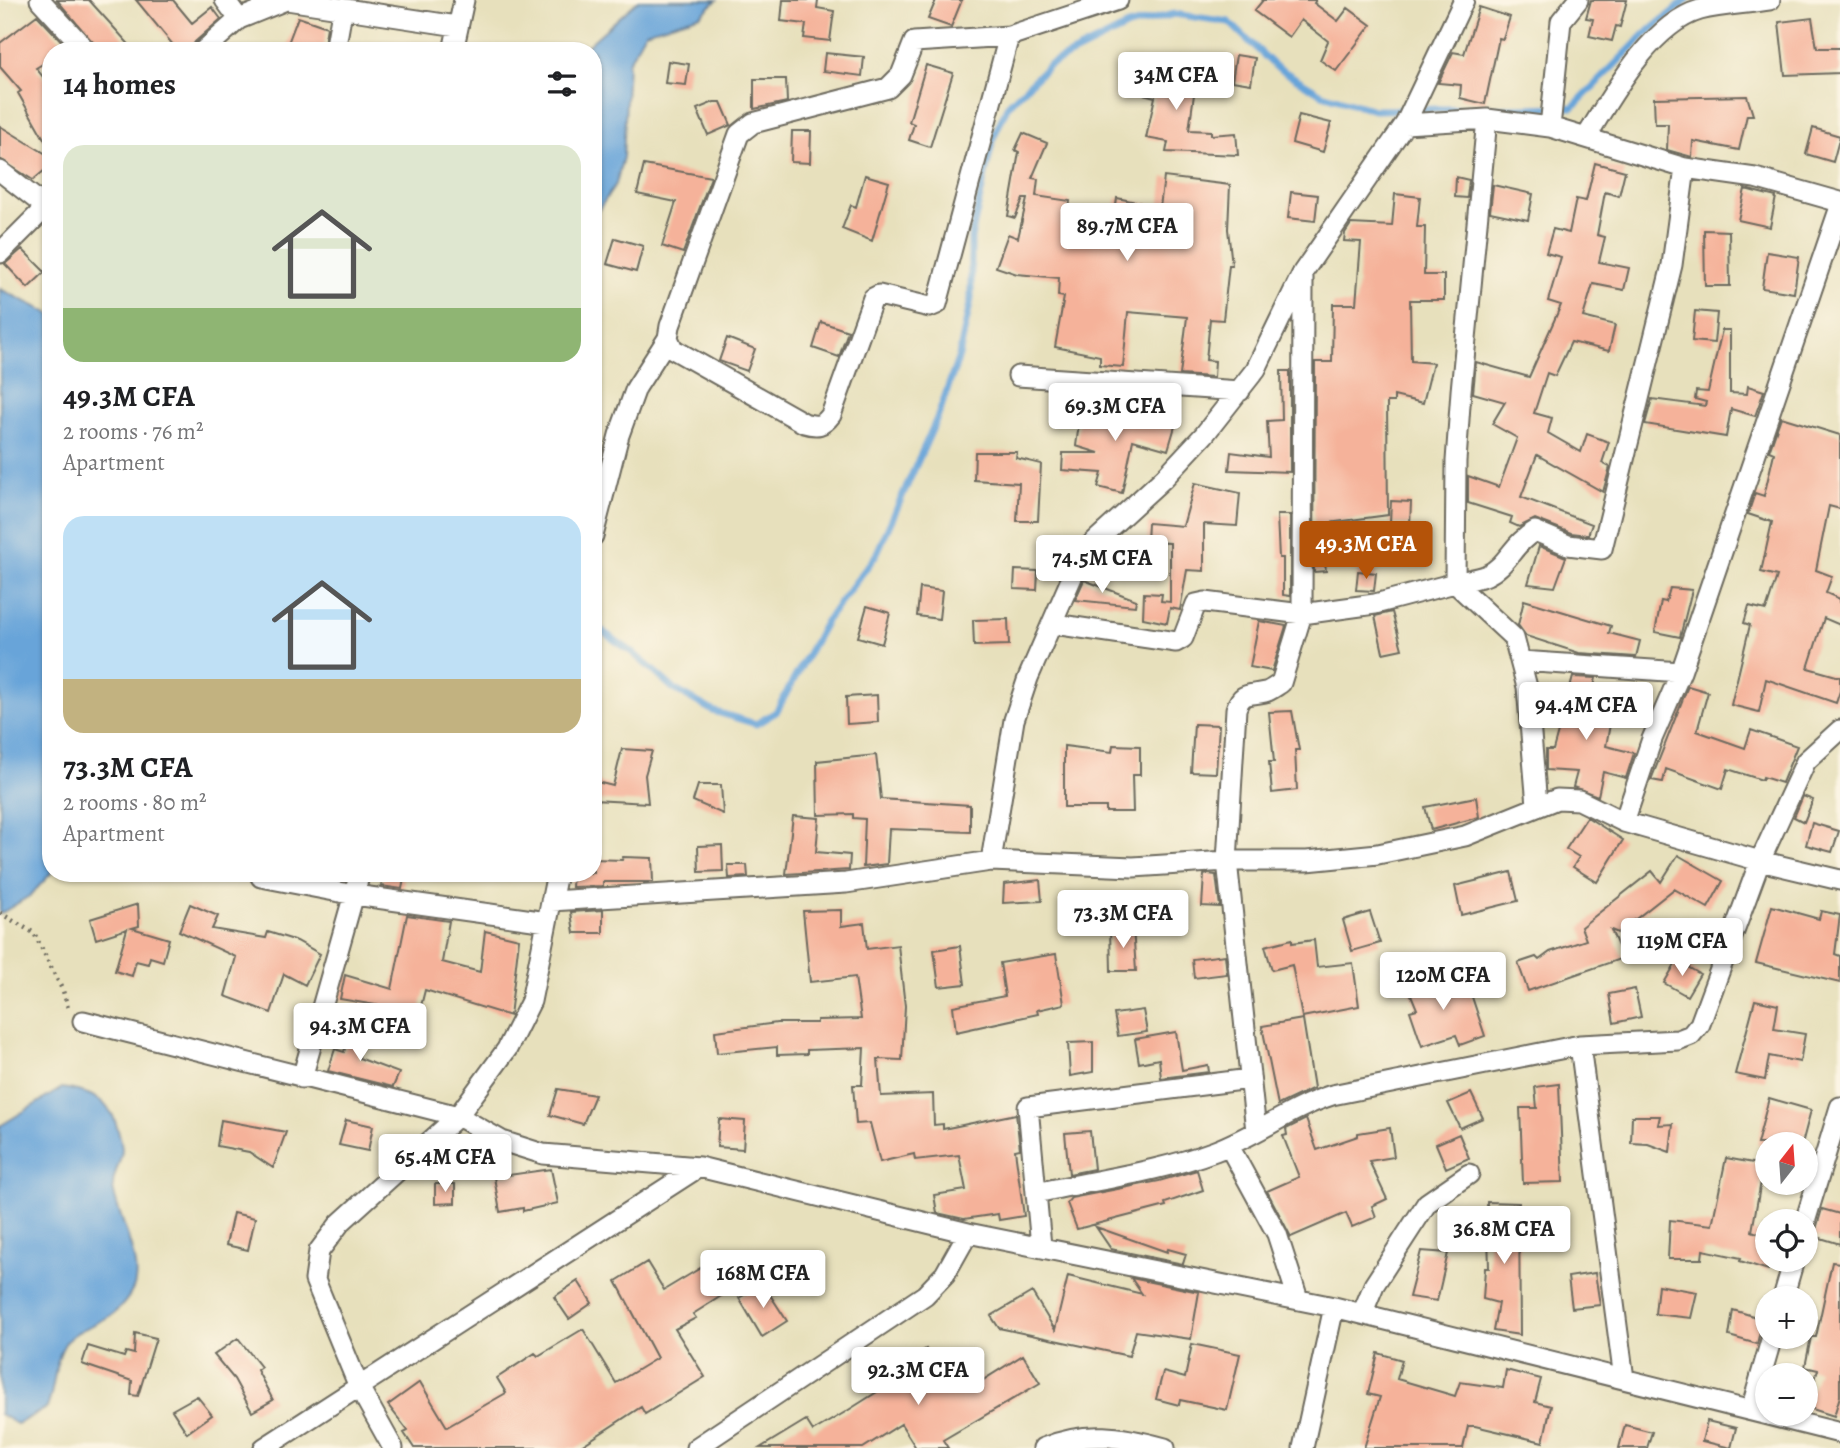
<!DOCTYPE html>
<html lang="en">
<head>
<meta charset="utf-8">
<style>
	:root { --surface:#fff; --page:#f2f2f2; --text:#202124; --muted:#757577; --accent:#b45309 }
	body { margin:0; font-family:Alegreya,serif; background:var(--page); color:var(--text); height:100vh; display:flex; flex-direction:column; font-size:26px; white-space:nowrap }
	* { box-sizing:border-box; margin:0 }
	p { font-size:23px; color:var(--muted) }
	.icon { flex:none; width:38px; height:38px; fill:none; stroke:currentColor; stroke-width:2; stroke-linecap:round; stroke-linejoin:round }
	.map { position:relative; flex:1; overflow:hidden }
	.details { position:absolute; left:42px; top:42px; width:560px; height:840px; display:flex; flex-direction:column; background:var(--surface); border-radius:28px; box-shadow:0 2px 5px #0004 }
	.details>* { flex:none }
	.needle { width:46px; rotate:17deg }
	.buttons { position:absolute; left:1755px; top:1132px; display:grid; gap:14px }
	.buttons a { display:grid; place-items:center; width:63px; height:63px; border-radius:50%; background:var(--surface); box-shadow:0 2px 5px #0004; font-size:35px }
	.price { position:absolute; translate:-50% -60px; padding:0 16px; border-radius:7px; background:#fff; color:#222; font-size:23px; line-height:46px; filter:drop-shadow(0 2px 4px #0008) }
	.price::after { content:''; position:absolute; left:50%; top:42px; width:21px; height:16px; margin-left:-10px; background:inherit; clip-path:polygon(0 0,100% 0,50% 100%) }
	.price.current { background:var(--accent); color:#fff }
	ul { padding:0; list-style:none }
	li { display:grid; align-content:center; gap:14px; height:371px; padding:0 21px }
	li span { display:grid; place-items:center; height:217px; border-radius:21px; color:#555 }
	li>.icon { margin-inline-start:auto }
	span .icon { width:126px; height:126px; fill:#fffc; stroke-width:1 }
	li b { font-size:30px }
	h2 { display:flex; justify-content:space-between; align-items:center; height:84px; padding:0 21px; font-size:30px }
	.map>svg:first-child { display:block }
	.water { fill:#68a4d9; stroke:#4a6882; stroke-width:2 }
	.lines { fill:none; stroke-linecap:round; stroke-linejoin:round }
	.stream { stroke:#68a4d9; stroke-width:7 }
	.building { fill:#f5b29a }
	.street-casing { stroke:#6d6a5e; stroke-width:23 }
	.path { stroke:#6d6a5e; stroke-width:4.5; stroke-dasharray:2 5; stroke-linecap:butt }
	.street { stroke:#fff; stroke-width:19 }
</style>
</head>
<body>
<div class="map">
<svg width="1840" height="1448" viewBox="0 0 1840 1448">
	<rect width="100%" height="100%" fill="#fcf5e5"/>
	<filter id="ink" filterUnits="userSpaceOnUse"><feTurbulence type="fractalNoise" baseFrequency=".0143" numOctaves="2"/><feDisplacementMap in="SourceGraphic" scale="14" xChannelSelector="R" yChannelSelector="G"/><feConvolveMatrix kernelMatrix="1 2 1 2 8 2 1 2 1" color-interpolation-filters="sRGB"/></filter>
	<filter id="wash" filterUnits="userSpaceOnUse"><feTurbulence type="fractalNoise" baseFrequency=".00686" numOctaves="4" result="noise"/><feDisplacementMap in="SourceGraphic" scale="28" xChannelSelector="R" yChannelSelector="G"/><feGaussianBlur stdDeviation="1.57" result="paint"/><feColorMatrix in="noise" values="0 0 0 0 0 0 0 0 0 0 0 0 0 0 0 0 0 1.4 0 .05"/><feComposite in="paint" operator="in"/></filter>
	<g filter="url(#wash)">
		<rect width="100%" height="100%" fill="#e7e0bc"/>
		<path class="water" d="M639,0H717L701,15L645,32L628,63L623,157L616,184L593,218V51H586L588,45Z
			M0,289L51,314V873L31,895L0,914Z
			M62,1088C82,1091 101,1095 112,1114C116,1122 122,1142 122,1150C121,1163 112,1175 113,1187C116,1215 146,1265 132,1291C114,1326 81,1323 66,1342C53,1361 56,1385 47,1408L17,1424L0,1414V1126Z"/>
		<g class="lines">
			<path class="stream" d="M593,625L632,652L674,689L713,711L756,724L776,712L826,621L876,555L938,416L959,356L971,299V238L993,138L1008,105L1049,65L1128,26L1174,14L1229,22L1275,66L1322,94L1374,110L1573,107L1644,35L1687,0"/>
		</g>
		<g id="blocks">
			<path class="building" d="M57,0H89L135,51H100Z
				M136,0H173L192,23L212,7L221,19L195,42L190,51H178Z
				M783,0H818L817,8L834,11L830,41L804,38L806,24L781,21Z
				M936,0H962L951,27L928,19Z
				M1263,0H1316L1314,3L1338,21L1348,8L1371,25L1336,71L1320,60L1328,41L1301,20L1289,37L1254,11Z
				M1591,0H1627L1620,27L1616,26L1612,41L1589,36L1593,19L1586,18Z
				M1479,7L1510,17L1503,39L1499,38L1485,104L1460,98L1461,85L1438,83L1453,52L1464,54Z
				M37,15L68,48L51,51V59L36,68L51,87V151L18,93L21,91L0,67V43Z
				M298,17L327,27L323,51H285Z
				M1812,18L1817,48H1840V73L1785,75L1779,22Z
				M825,53L864,57L862,76L823,71Z
				M1236,55L1255,58L1251,84L1232,81Z
				M668,61L689,64L686,85L665,83Z
				M1130,64L1172,75V70L1197,73L1189,130L1211,131V135L1236,133L1238,155L1166,152L1168,142L1146,138L1155,97L1124,89Z
				M926,65L953,73L930,147L909,140L914,124L909,122Z
				M754,79H786L787,102L754,109Z
				M1747,96L1753,115H1747L1739,150L1693,141L1692,157L1667,150L1668,124H1655L1654,98Z
				M714,102H721L731,125L708,135L697,109Z
				M1299,115L1331,123L1323,152L1292,143Z
				M0,126L51,157V165L33,180L0,159Z
				M1813,128L1840,136L1833,162L1806,154Z
				M792,131H811L810,163L791,162Z
				M1023,133L1047,143L1032,178L1038,179L1036,196L1070,201L1065,240H1111L1117,198L1160,207L1164,177L1230,185L1228,229L1232,265H1229L1223,320L1210,319L1206,360L1215,361L1214,377L1180,375L1187,317L1128,312L1123,367L1100,365V356L1055,347L1064,297L1058,296L1059,278L1017,274L996,267L1008,234L1018,238L1027,199H1023L1015,218L1008,216L1019,152L1015,150Z
				M1595,163L1625,171L1619,196L1605,192L1597,235L1605,237L1599,262L1629,268L1624,290L1593,284L1583,317L1615,325L1609,351L1571,342L1555,376L1547,373L1534,413L1552,418L1548,433L1581,452L1587,434L1609,442L1602,463L1610,467L1603,492L1537,455L1521,497L1592,524L1588,535L1571,533L1535,519L1519,527L1510,523L1512,517L1468,503V476L1499,487L1517,438L1492,424L1505,402L1473,393L1476,362L1529,377L1561,305L1548,301L1561,257L1546,253L1553,229L1569,233L1576,199L1586,201Z
				M644,165L711,177L683,253L662,246L676,202L637,194Z
				M865,175L889,182L872,241L842,229L851,205L856,207Z
				M1456,177L1469,180L1467,198L1455,197Z
				M1493,185L1533,194L1528,220L1490,212Z
				M1745,189L1776,197L1770,227L1738,220Z
				M1291,192L1318,195L1315,221L1288,218Z
				M1395,194L1420,197L1417,227H1425L1424,275H1444V300H1410L1411,361L1433,363L1423,403L1394,396V402H1387L1388,515L1320,524L1326,571L1314,572L1315,362H1332L1333,304H1356L1361,242L1344,241L1345,233L1351,224L1392,226Z
				M1704,230L1729,231L1730,286H1705Z
				M615,238L643,246L636,272L607,264Z
				M22,249L45,272L28,288L5,264Z
				M1767,252L1799,257L1794,293L1762,288Z
				M1695,311L1717,313L1714,343L1692,341Z
				M821,322L848,331L839,357L813,348Z
				M1722,330H1730V393L1747,394L1748,386L1764,391L1755,416L1731,409L1726,437L1645,424L1652,399L1705,406L1706,402L1695,399L1696,391L1708,392Z
				M727,338L755,349L747,371L719,361Z
				M1281,371H1290V472L1229,470L1231,452L1269,457L1267,421L1282,420Z
				M1117,406L1176,423L1168,450L1133,440L1122,493L1098,487L1102,473L1062,470L1063,453H1099L1076,446L1081,408L1114,412Z
				M1781,417L1840,435V509L1829,506L1816,570L1832,576L1826,593L1840,599V625L1824,618L1808,668L1840,677V691L1836,703L1766,679L1759,712L1731,705L1750,625L1744,623L1749,606L1766,610L1777,576L1761,572L1772,522L1748,514L1755,493L1764,496L1774,453L1769,451Z
				M975,452H1017L1016,458L1041,464L1038,521H1017L1019,483L974,480Z
				M1195,483L1240,493L1237,526L1204,524V571L1187,570L1180,610L1170,608L1167,623L1143,618L1144,593L1162,594L1161,601L1170,602V543L1147,542L1148,523L1183,526Z
				M1391,501L1411,502L1410,525L1390,523Z
				M1277,515H1290V596L1283,595V558H1279Z
				M1539,546L1566,557L1555,587L1528,584Z
				M1015,570L1038,571L1037,590L1014,589Z
				M1358,571L1376,573L1374,591L1356,590Z
				M1084,580L1136,600L1135,606L1075,600Z
				M920,588L942,591L939,619L917,616Z
				M1670,588L1692,590L1680,637L1655,632L1661,601L1666,602Z
				M1524,600L1611,626L1609,633L1640,641L1636,657L1579,653L1526,636L1518,625Z
				M867,606L890,613L882,644L858,637Z
				M1392,612L1402,649L1383,653L1375,616Z
				M1008,619L1009,645L974,646L973,620Z
				M1259,621L1286,626L1272,671L1250,667Z
				M1573,677L1596,678L1587,714L1611,719L1606,746L1634,753L1626,778L1603,772L1598,796L1573,787L1577,772L1546,770V750H1553Z
				M1688,686L1708,692L1697,731L1745,748L1751,730L1797,746L1782,783L1763,777L1762,780L1728,769L1722,789L1666,769L1663,782L1651,780Z
				M877,695L878,722L847,724L846,697Z
				M1292,711L1299,750H1295L1297,790L1272,793L1269,762H1274L1269,712Z
				M1194,724L1219,725L1216,773L1191,772Z
				M1113,745L1140,746V775H1132L1133,812H1106V807H1064V746L1112,752Z
				M622,749L652,751L645,775L648,803L593,800V781L613,786Z
				M876,755L881,799L970,805V832L889,829L887,864L863,867L865,819L853,818V814L818,815L817,761Z
				M698,785H721L723,814L693,801Z
				M1803,796L1813,800L1804,822L1794,817Z
				M1476,797L1479,817L1431,830L1425,807Z
				M793,816L819,818L816,852L850,855L849,870L786,874Z
				M1587,817L1623,840L1597,882L1573,867L1579,857L1566,849Z
				M1812,823L1839,831L1832,852L1806,845Z
				M722,845L723,871L699,872L698,846Z
				M1678,855L1723,881L1708,908L1674,889L1618,933L1611,930L1623,958L1528,991L1518,963L1536,957L1539,960L1550,952L1586,940L1581,927L1652,871L1661,882Z
				M623,857L652,858L653,882H603V886L572,887L573,873H593V859L622,860Z
				M728,865H747L748,877L729,878Z
				M1511,872L1518,901L1461,915L1455,886Z
				M1208,874L1216,875L1220,907L1202,906L1204,875Z
				M385,875L404,879L402,889L381,886Z
				M1040,880L1042,901L1003,903L1004,884Z
				M138,904L139,926L132,928L169,939L163,961L150,957L148,964L136,961L132,976L115,971L127,929L96,939L90,919Z
				M190,904L218,916L212,929L266,938L268,932L297,941L320,954L305,985L284,974L271,1013L225,996L236,957L179,931Z
				M1772,906L1819,919L1821,911L1840,915L1835,954L1840,956V983L1756,963Z
				M603,910V933H574L571,912Z
				M841,910V926L864,923L867,949L898,945L905,1006L902,1060L878,1059L881,1096L933,1094L934,1125L943,1124V1129L1016,1114L1020,1149L1015,1150L1024,1216L999,1220L998,1214L964,1219L937,1213L934,1195L966,1190L959,1155L915,1160L914,1154L880,1162L870,1123L856,1124L853,1085H862L864,1048L807,1050V1054L777,1055V1047L717,1053L715,1031L777,1023H817V1020L861,1019L855,977L810,982L803,911Z
				M1370,912L1380,943L1352,951L1343,920Z
				M407,915L449,921L442,962L480,972L485,931L519,939L510,1016L425,990L417,1022L392,1012L393,1008L340,999L345,975L392,989Z
				M1133,927L1136,971H1111L1110,928Z
				M1292,939V943L1314,940L1317,967L1353,963L1359,1006L1302,1017L1292,965L1272,970L1265,946Z
				M960,946L965,984L939,987L934,950Z
				M1056,954L1064,1004L1037,1010L1038,1014L956,1032L953,1006L1005,996L1000,963Z
				M1225,955L1227,974L1194,978L1192,959Z
				M1677,961L1700,974L1687,996L1664,983Z
				M1429,970L1441,997L1469,988L1485,1036L1460,1045L1456,1035L1422,1046L1410,1011L1417,1009L1405,980Z
				M1635,989L1641,1017L1614,1023L1609,994Z
				M1755,1000L1778,1005L1774,1029L1805,1034L1800,1062L1769,1056L1765,1080L1735,1074Z
				M1143,1010L1147,1032L1118,1036L1114,1014Z
				M1303,1019L1314,1088L1278,1105L1262,1026Z
				M352,1027L364,1030L359,1058L399,1073L393,1087L328,1071L335,1049L344,1052Z
				M1176,1032L1182,1070L1208,1065L1209,1072L1161,1078L1159,1059L1139,1063L1135,1039Z
				M1093,1042V1072L1070,1076L1068,1043Z
				M1559,1084L1563,1182L1523,1183L1520,1108H1537L1535,1087Z
				M558,1089L595,1095L583,1124L550,1115Z
				M1471,1093L1483,1118L1460,1128L1448,1103Z
				M1769,1098L1811,1110L1802,1144H1757Z
				M1632,1116H1660L1658,1125L1673,1124L1670,1152L1648,1144L1631,1143Z
				M719,1119L745,1121L743,1149L717,1147Z
				M1306,1119L1317,1150L1358,1136V1133L1390,1128L1394,1157L1369,1161L1387,1199L1372,1206L1376,1217L1352,1227L1346,1213L1291,1237L1267,1191L1299,1177L1283,1136L1287,1135L1286,1129Z
				M221,1120L286,1132L273,1168L249,1152L217,1146Z
				M346,1120L373,1126L368,1151L339,1145Z
				M1090,1131L1094,1169L1069,1174L1065,1133Z
				M1459,1134L1469,1158L1446,1168L1436,1144Z
				M1726,1158L1764,1165L1752,1231L1768,1237V1270L1740,1261L1741,1258L1703,1250L1702,1259H1668L1670,1220L1712,1225Z
				M551,1169L558,1203L523,1211V1208L500,1212L494,1177Z
				M1197,1170L1203,1190L1165,1203L1166,1206L1077,1229L1067,1203L1071,1198L1159,1181Z
				M435,1184H455V1203L435,1204Z
				M1487,1202L1519,1203L1520,1335L1493,1331L1498,1303L1483,1299L1485,1268H1489Z
				M1822,1209L1840,1214V1244L1814,1236Z
				M233,1213L255,1218L248,1250L226,1245Z
				M1096,1227L1167,1252L1168,1249L1186,1254L1183,1264L1111,1249Z
				M1421,1251L1448,1253L1437,1301L1409,1297Z
				M647,1262L664,1290L707,1264L726,1293L693,1314L696,1318L675,1329L705,1377L645,1414L641,1407L578,1448H414L404,1433L408,1431L388,1405L420,1382L447,1427L506,1393L497,1378L535,1353L538,1356L583,1329L616,1383L657,1358L616,1281Z
				M1832,1262L1840,1263V1396L1834,1416L1806,1407L1818,1370L1805,1367L1811,1337H1816Z
				M1595,1273L1600,1305L1572,1308L1568,1277Z
				M1068,1276L1142,1294L1131,1278L1199,1292L1191,1339L1136,1331L1129,1356L999,1328L991,1316L1032,1292L1055,1330Z
				M578,1281L592,1303L569,1319L554,1297Z
				M763,1284L787,1321L762,1337L739,1298Z
				M1658,1285L1697,1292L1691,1318L1655,1314Z
				M1733,1310L1763,1319L1757,1344L1729,1336Z
				M135,1333L156,1338L138,1396L131,1395L132,1381L82,1364L88,1346L124,1357L126,1352L134,1354Z
				M238,1338L261,1367L257,1370L273,1400L252,1412L234,1379L214,1355Z
				M1192,1344L1240,1354L1227,1410L1180,1400L1179,1405L1156,1399L1163,1372L1185,1378Z
				M926,1349L943,1378L971,1361L983,1380L1023,1355L1040,1383L943,1440L948,1448H916L901,1424L863,1448H760L806,1420L813,1431L847,1411L907,1373L901,1364Z
				M1378,1353L1402,1360L1397,1379L1455,1396L1460,1382L1503,1388L1506,1370L1541,1379L1535,1402L1551,1406L1543,1442L1475,1426H1468L1463,1448H1364L1380,1397L1368,1394Z
				M197,1396L212,1415L187,1433L172,1410Z
				M1707,1421L1736,1428L1731,1448L1702,1441Z
				M1625,1425L1652,1432L1647,1448H1619Z"/>
		</g>
	</g>
	<g filter="url(#ink)">
		<use href="#blocks" fill-opacity="0" stroke="#6d6a5e" stroke-width="2"/>
		<g class="lines">
			<g class="street-casing">
				<path id="street" d="M40,0L87,51
					M225,0L239,19
					M287,0L457,26
					M1009,36L937,304L930,307L879,295L873,298L831,415C823,426 817,427 804,423L673,349L668,338L670,326L739,134L753,123L888,88L901,75L914,42L1009,36L1118,0
					M203,51L239,19L286,0
					M335,51L342,11
					M453,51L464,0
					M1487,119L1550,127L1685,168L1755,178L1840,202
					M1550,127L1561,21L1578,0
					M1587,136C1612,95 1651,24 1700,10C1722,4 1747,4 1770,0
					M0,171L51,211
					M0,253L51,202
					M1018,376L1240,391
					M593,536L619,435L636,388L668,338
					M1455,583C1465,580 1478,579 1487,575C1508,565 1513,543 1535,531L1568,545L1602,549L1672,265L1685,168
					M1455,583L1514,638L1527,687L1537,805
					M1054,624L1176,642L1183,638L1196,604L1205,602L1302,614L1303,277
					M1521,661L1681,672
					M1624,822L1652,739L1681,672L1840,207
					M991,861L1133,867L1227,861H1307L1378,854L1465,836L1557,799L1579,800L1624,822L1760,861L1840,880
					M261,877L355,895L547,922
					M551,901L846,883L991,861L1014,720L1028,678L1083,552L1164,478L1204,435L1256,369L1303,272L1405,124L1464,0
					M83,1021L458,1116L502,1141L543,1154L699,1167L968,1233L1334,1307L1840,1433
					M1580,1045L1624,1379
					M302,1078L360,873
					M1256,1131L1227,861L1236,709C1242,691 1249,696 1265,692C1270,691 1276,686 1281,683L1302,614L1375,604L1455,583L1456,461L1461,391L1487,119L1405,124
					M1229,1146L1277,1234L1298,1299
					M1036,1193C1095,1180 1159,1172 1215,1151C1257,1135 1289,1109 1332,1095L1580,1045L1678,1040L1691,1035L1700,1024L1760,861L1806,761L1840,730
					M1805,1222L1840,1107
					M1041,1246L1028,1107L1250,1079
					M1783,1298L1794,1260
					M1362,1314L1374,1285L1427,1203L1469,1174
					M1751,1410L1772,1337
					M264,1448L699,1167
					M393,1448L359,1387L315,1280L319,1251L340,1223L458,1116L507,1049L531,1001L557,873
					M696,1448L925,1295L945,1274L968,1233
					M1043,1448C1086,1430 1121,1436 1165,1448
					M1303,1448L1334,1307"/>
			</g>
			<path class="path" d="M0,913L34,933L63,991L68,1008"/>
			<use href="#street" class="street"/>
		</g>
	</g>
</svg>
<div class="buttons">
<a><svg class="needle" viewBox="-14 -14 28 28"><path d="M0-13l5 13h-10z" fill="#e53935"/><path d="M0 13l5-13h-10z" fill="#757577"/></svg></a>
<a><svg class="icon" aria-label="locate" viewBox="0 0 24 24"><circle cx="12" cy="12" r="6"/><path d="M12 2v4M12 18v4M2 12h4M18 12h4"/></svg></a>
<a>+</a>
<a>−</a>
</div>
<b class="price" style="left:1176px;top:112px">34M CFA</b>
<b class="price" style="left:1127px;top:263px">89.7M CFA</b>
<b class="price" style="left:1115px;top:443px">69.3M CFA</b>
<b class="price current" style="left:1366px;top:581px">49.3M CFA</b>
<b class="price" style="left:1102px;top:595px">74.5M CFA</b>
<b class="price" style="left:1586px;top:742px">94.4M CFA</b>
<b class="price" style="left:1123px;top:950px">73.3M CFA</b>
<b class="price" style="left:1682px;top:978px">119M CFA</b>
<b class="price" style="left:1443px;top:1012px">120M CFA</b>
<b class="price" style="left:360px;top:1063px">94.3M CFA</b>
<b class="price" style="left:445px;top:1194px">65.4M CFA</b>
<b class="price" style="left:1504px;top:1266px">36.8M CFA</b>
<b class="price" style="left:763px;top:1310px">168M CFA</b>
<b class="price" style="left:918px;top:1407px">92.3M CFA</b>
<section class="details">
<h2>14 homes<svg class="icon" aria-label="filters" viewBox="0 0 24 24"><path d="M4 7h16M4 17h16"/><circle cx="9" cy="7" r="2"/><circle cx="15" cy="17" r="2"/></svg></h2>
<ul>
<li><span style="background:linear-gradient(#dfe7d0 75%,#8fb573 0)"><svg class="icon" aria-label="home" viewBox="0 0 24 24"><path d="M3 11l9-7 9 7M6 9v11h12V9"/></svg></span><div><b>49.3M CFA</b><p>2 rooms · 76 m²</p><p>Apartment</p></div></li>
<li><span style="background:linear-gradient(#bfe0f5 75%,#c2b280 0)"><svg class="icon" aria-label="home" viewBox="0 0 24 24"><path d="M3 11l9-7 9 7M6 9v11h12V9"/></svg></span><div><b>73.3M CFA</b><p>2 rooms · 80 m²</p><p>Apartment</p></div></li>
</ul>
</section>
</div>
</body>
</html>
